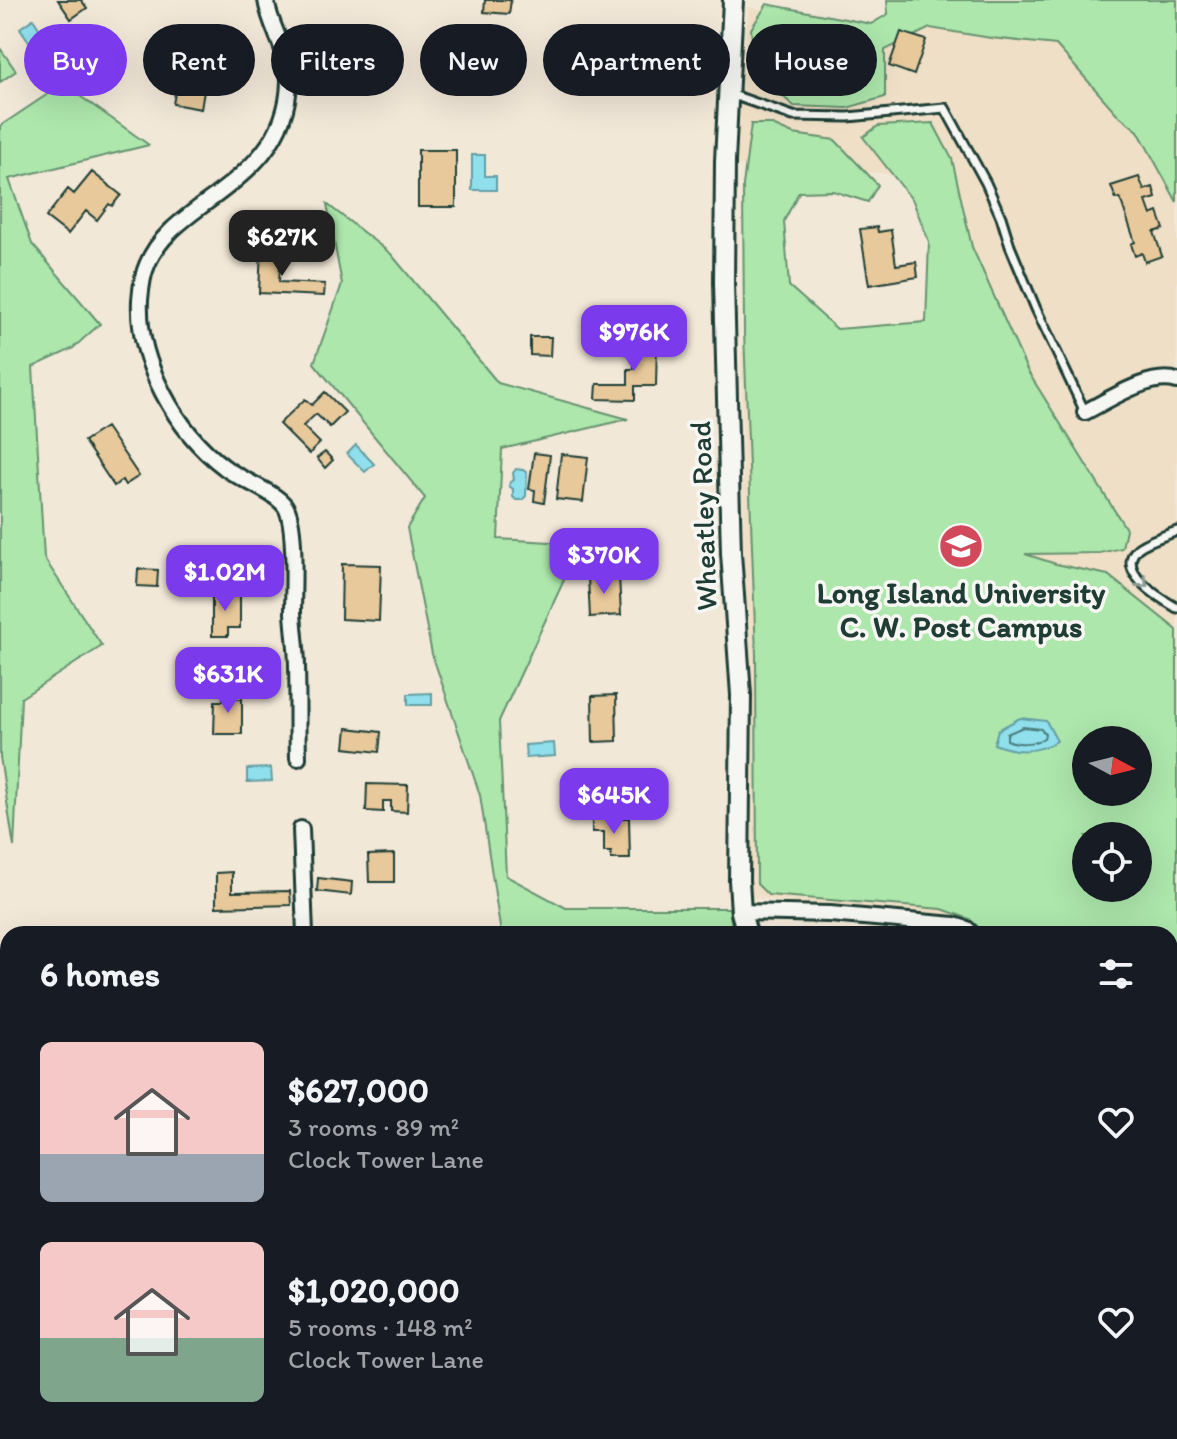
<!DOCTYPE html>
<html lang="en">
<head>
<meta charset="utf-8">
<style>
	:root { --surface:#171b24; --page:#20242c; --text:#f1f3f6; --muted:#9ea1a6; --accent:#7c3aed }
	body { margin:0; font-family:Itim,sans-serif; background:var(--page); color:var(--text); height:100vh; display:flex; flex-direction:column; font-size:30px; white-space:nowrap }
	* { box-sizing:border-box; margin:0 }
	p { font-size:26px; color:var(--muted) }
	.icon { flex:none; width:44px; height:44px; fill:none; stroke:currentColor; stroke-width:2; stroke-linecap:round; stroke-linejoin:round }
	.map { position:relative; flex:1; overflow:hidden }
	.details { position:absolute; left:0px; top:926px; width:1178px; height:514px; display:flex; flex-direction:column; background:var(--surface); border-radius:24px 24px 0 0; box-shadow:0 8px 32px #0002 }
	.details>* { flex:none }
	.banner { position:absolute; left:24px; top:24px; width:1130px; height:72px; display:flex; gap:16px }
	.needle { width:52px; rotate:97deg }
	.tools { position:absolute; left:1072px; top:726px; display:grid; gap:16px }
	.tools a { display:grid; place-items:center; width:80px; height:80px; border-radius:50%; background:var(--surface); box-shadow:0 8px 32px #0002; font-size:40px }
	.price { position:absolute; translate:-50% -68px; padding:0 18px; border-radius:16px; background:var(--accent); color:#fff; font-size:26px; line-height:52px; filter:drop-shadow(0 2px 4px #0008) }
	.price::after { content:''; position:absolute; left:50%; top:48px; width:24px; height:18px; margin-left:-12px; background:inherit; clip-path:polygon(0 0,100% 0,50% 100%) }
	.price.current { background:#222; color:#fff }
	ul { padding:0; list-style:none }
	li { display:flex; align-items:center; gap:24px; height:200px; padding:0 40px }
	li span { display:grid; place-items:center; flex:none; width:224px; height:160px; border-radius:12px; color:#555 }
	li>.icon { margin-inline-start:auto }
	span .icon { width:96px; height:96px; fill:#fffc; stroke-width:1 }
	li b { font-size:34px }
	h2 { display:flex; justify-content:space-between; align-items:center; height:96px; padding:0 40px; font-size:34px }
	.tag { padding:0 28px; border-radius:36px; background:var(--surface); box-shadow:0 8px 32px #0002; font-size:28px; line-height:72px }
	.tag.current { background:var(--accent); color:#fff }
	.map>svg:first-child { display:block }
	.built { fill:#efdfc6; fill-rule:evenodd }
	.green { fill:#ade7ac; stroke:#669270; stroke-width:2; fill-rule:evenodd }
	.water { fill:#90dfed; stroke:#639ea3; stroke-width:2 }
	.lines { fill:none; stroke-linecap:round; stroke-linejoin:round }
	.shore { stroke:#4c7e7e; stroke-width:2 }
	.building { fill:#e8c99b; stroke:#1f3d34; stroke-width:2 }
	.lane-casing { stroke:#1f3d34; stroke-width:13 }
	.street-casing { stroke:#1f3d34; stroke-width:20 }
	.secondary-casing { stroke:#1f3d34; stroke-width:24 }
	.lane { stroke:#f6f6f2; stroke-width:7 }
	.street { stroke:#f6f6f2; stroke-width:14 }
	.secondary { stroke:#f6f6f2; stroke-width:18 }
	.oneway { stroke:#8a9a93 }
	.labels { text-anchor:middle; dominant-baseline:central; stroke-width:7; stroke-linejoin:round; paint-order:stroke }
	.street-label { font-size:30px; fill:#1f3d34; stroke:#f6f6f2 }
	.poi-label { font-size:30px; font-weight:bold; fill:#1f3d34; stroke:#f6f6f2 }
</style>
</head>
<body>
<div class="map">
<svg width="1177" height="1439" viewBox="0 0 1177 1439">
	<rect width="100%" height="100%" fill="#f2e8d8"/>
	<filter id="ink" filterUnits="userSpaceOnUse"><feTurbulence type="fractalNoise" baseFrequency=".0125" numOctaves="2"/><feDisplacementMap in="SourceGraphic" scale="16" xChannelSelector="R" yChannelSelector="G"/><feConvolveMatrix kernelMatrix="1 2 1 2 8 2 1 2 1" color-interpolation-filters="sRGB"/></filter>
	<g filter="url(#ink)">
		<path class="built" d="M906,0H1177V1439H902L901,1432H1170V934H967L953,925L749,897L741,352L957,353L929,176L735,165L748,7L898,34ZM1086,740H1138V792H1086ZM1086,836H1138V888H1086Z"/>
		<path class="green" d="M887,0H1177V202L1138,131L1118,115L1056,45L991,38L930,28L885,50V97L847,108L794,106L755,73L751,29L767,4L871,24L888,14Z
			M0,48L16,71L0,82Z
			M63,84L149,145L9,179L32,244L100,324L72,349L33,367L44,558L102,646L21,698L14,847L0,757V126Z
			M933,123L952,159L972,247L1027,370L1126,529L1122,548L1100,553L1025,554L1056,564L1108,575L1177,630V1003H1170V934H979L970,919L942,909L768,895L757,884L756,655L744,332L743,185L751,124H770L793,134L835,140L878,185L868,202L833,191L799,192L784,221L789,286L837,329L926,322L929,242L913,201L863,137L878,126ZM1086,740H1138V792H1086ZM1086,836H1138V888H1086Z
			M327,204L391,254L498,383L628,419L502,449L498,539L567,543L564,580L499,721L506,876L566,908H729L733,934H501L480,795L432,654L407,528L425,498L314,363L342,284Z
			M8,1373V1432H150L136,1439H0V1375Z
			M835,1432H901L902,1439H835Z"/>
		<path class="water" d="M33,19L48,42L35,51L20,28Z
			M472,155H485V176H496V190H472Z
			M356,445L374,464L365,472L347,454Z
			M516,469L523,470L527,473L526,496L522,500H516L513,497V489L509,486L510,482L514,480L513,473Z
			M571,545L586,547L584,576L569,575Z
			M432,693V705H408V694Z
			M1020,718L1046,721L1057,741C1036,753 1017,753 994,744L998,730Z
			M554,743L555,756L526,758L525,745Z
			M271,768L272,781L247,782V769Z"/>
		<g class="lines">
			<path class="shore" d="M1023,727L1041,729L1045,734L1044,738C1034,744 1018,745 1007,740V734Z"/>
		</g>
		<path class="building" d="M58,0H81L87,8L71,19Z
			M485,0H511L509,14L484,12Z
			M901,32L926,40L914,75L889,66Z
			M665,35L685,38L682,68L661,65Z
			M184,46L206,50L204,66L208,67L201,109L173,104Z
			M418,150H456V207H418Z
			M92,172L121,195L112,206L109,204L97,220L86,211L68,234L46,217L68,189L74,194Z
			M1139,177L1144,190L1153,187L1156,198L1146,201L1151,215L1158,212L1164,229L1154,232L1162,256L1145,262L1142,253L1135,256L1131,244L1135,242L1120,198L1116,199L1111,186Z
			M877,227L878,232L891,230L896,265L916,262L918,277L869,285L860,229Z
			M261,248L281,249L279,282L325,284L324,296L259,293Z
			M530,337H551L550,356L530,355Z
			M625,342H657L656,386H635V400L596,399L597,384H628V369H634V354H625Z
			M325,392L345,412L330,427L316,414L303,426L320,443L309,454L279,424L305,399L312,405Z
			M106,427L139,476L125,485L122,480L114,486L84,441Z
			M325,452L333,460L325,468L317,458Z
			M534,453L550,455L544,503L534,501L535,490L529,489Z
			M561,454L588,457L583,502L556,499Z
			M342,564L381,565L379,621L341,619Z
			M138,569L158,570L157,587L137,586Z
			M619,575L621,615L590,617L588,577Z
			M212,594H240V628H228V636H212Z
			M223,692H234V699H242V734H214L215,701H223Z
			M616,695L617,741L593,742L592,696Z
			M347,728L381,732L379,752L345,748Z
			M367,784L408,785L407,812L391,811V801H383V812L366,811Z
			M592,818H629L630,859H611V852H604V832H592Z
			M394,854V882H369L368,855Z
			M232,872V892L290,891L291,905L216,907V873Z
			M318,878L352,882L351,895L317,891Z
			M1170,1023H1177V1067H1170Z
			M1177,1082V1100L1170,1101V1083Z
			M247,1432L269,1437L268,1439H245Z
			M945,1432H981V1439H945Z"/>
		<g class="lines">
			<g class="lane-casing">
				<path id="lane" d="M730,94L793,116L848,117L945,108L986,183L1001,217L1010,246L1036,309L1085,412
					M1177,531C1167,535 1144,542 1137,549C1115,572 1160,598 1177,608
					M1170,1330L1177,1329
					M999,1432V1439"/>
			</g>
			<g class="street-casing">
				<path id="street" d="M266,0C270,28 289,51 289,81C288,140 248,173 204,204C181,221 158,238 147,265C142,276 141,289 140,300C137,361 176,431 224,467C240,480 274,491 285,506C297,522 293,591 293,613C294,631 297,649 297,668C298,698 297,728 298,758
					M1085,412C1109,400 1151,372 1177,381
					M301,829L305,934
					M741,912L830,914L954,925L967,929L972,934
					M1170,1014H1177"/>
			</g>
			<g class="secondary-casing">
				<path id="secondary" d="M733,0L725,161L724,283L731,553L741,695L739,880L741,912L747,934
					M835,1439V1432"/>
			</g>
			<use href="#lane" class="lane"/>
			<use href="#street" class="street"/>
			<use href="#secondary" class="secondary"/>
		</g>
		<defs><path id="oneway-chevron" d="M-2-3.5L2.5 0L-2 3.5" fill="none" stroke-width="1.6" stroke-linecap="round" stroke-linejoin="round" transform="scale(2)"/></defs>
		<use class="oneway" href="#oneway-chevron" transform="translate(1143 583) rotate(43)"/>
	</g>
	<defs>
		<g id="university-disc" transform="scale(2.3)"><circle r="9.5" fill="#d1495b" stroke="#f6f6f2"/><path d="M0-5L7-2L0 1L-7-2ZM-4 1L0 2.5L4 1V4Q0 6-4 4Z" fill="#fff"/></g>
	</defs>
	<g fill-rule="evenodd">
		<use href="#university-disc" x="961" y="546"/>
	</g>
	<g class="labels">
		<g class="street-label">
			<text transform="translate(703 516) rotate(-92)">Wheatley Road</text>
		</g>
		<g class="poi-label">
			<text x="961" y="592">Long Island University<tspan x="961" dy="34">C. W. Post Campus</tspan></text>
		</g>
	</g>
</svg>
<div class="tools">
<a><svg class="needle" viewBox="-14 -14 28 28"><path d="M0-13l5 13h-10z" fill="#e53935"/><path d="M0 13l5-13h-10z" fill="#9ea1a6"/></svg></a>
<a><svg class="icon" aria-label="locate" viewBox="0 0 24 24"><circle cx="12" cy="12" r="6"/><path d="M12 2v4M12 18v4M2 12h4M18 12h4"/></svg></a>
</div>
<b class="price current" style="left:282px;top:278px">$627K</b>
<b class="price" style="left:634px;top:373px">$976K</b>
<b class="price" style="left:604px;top:596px">$370K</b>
<b class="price" style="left:225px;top:613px">$1.02M</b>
<b class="price" style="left:228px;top:715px">$631K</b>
<b class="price" style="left:614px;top:836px">$645K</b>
<div class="banner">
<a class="tag current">Buy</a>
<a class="tag">Rent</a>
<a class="tag">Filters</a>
<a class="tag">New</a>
<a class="tag">Apartment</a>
<a class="tag">House</a>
</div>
<section class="details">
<h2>6 homes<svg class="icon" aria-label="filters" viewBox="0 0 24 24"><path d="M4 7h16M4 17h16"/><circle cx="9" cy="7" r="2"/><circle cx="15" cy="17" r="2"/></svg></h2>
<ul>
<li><span style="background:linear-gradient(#f6c9c9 70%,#9aa5b1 0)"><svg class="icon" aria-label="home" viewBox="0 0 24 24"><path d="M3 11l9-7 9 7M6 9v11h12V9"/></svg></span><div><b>$627,000</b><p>3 rooms · 89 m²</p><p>Clock Tower Lane</p></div><svg class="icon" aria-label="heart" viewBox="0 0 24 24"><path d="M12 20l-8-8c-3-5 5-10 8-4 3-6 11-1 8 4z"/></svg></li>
<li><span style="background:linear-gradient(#f6c9c9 60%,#7fa58c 0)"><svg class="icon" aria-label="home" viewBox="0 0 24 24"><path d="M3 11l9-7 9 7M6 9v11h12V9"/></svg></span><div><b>$1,020,000</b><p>5 rooms · 148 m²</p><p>Clock Tower Lane</p></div><svg class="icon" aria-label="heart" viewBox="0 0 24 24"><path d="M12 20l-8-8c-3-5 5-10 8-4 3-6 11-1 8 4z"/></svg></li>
</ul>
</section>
</div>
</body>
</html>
